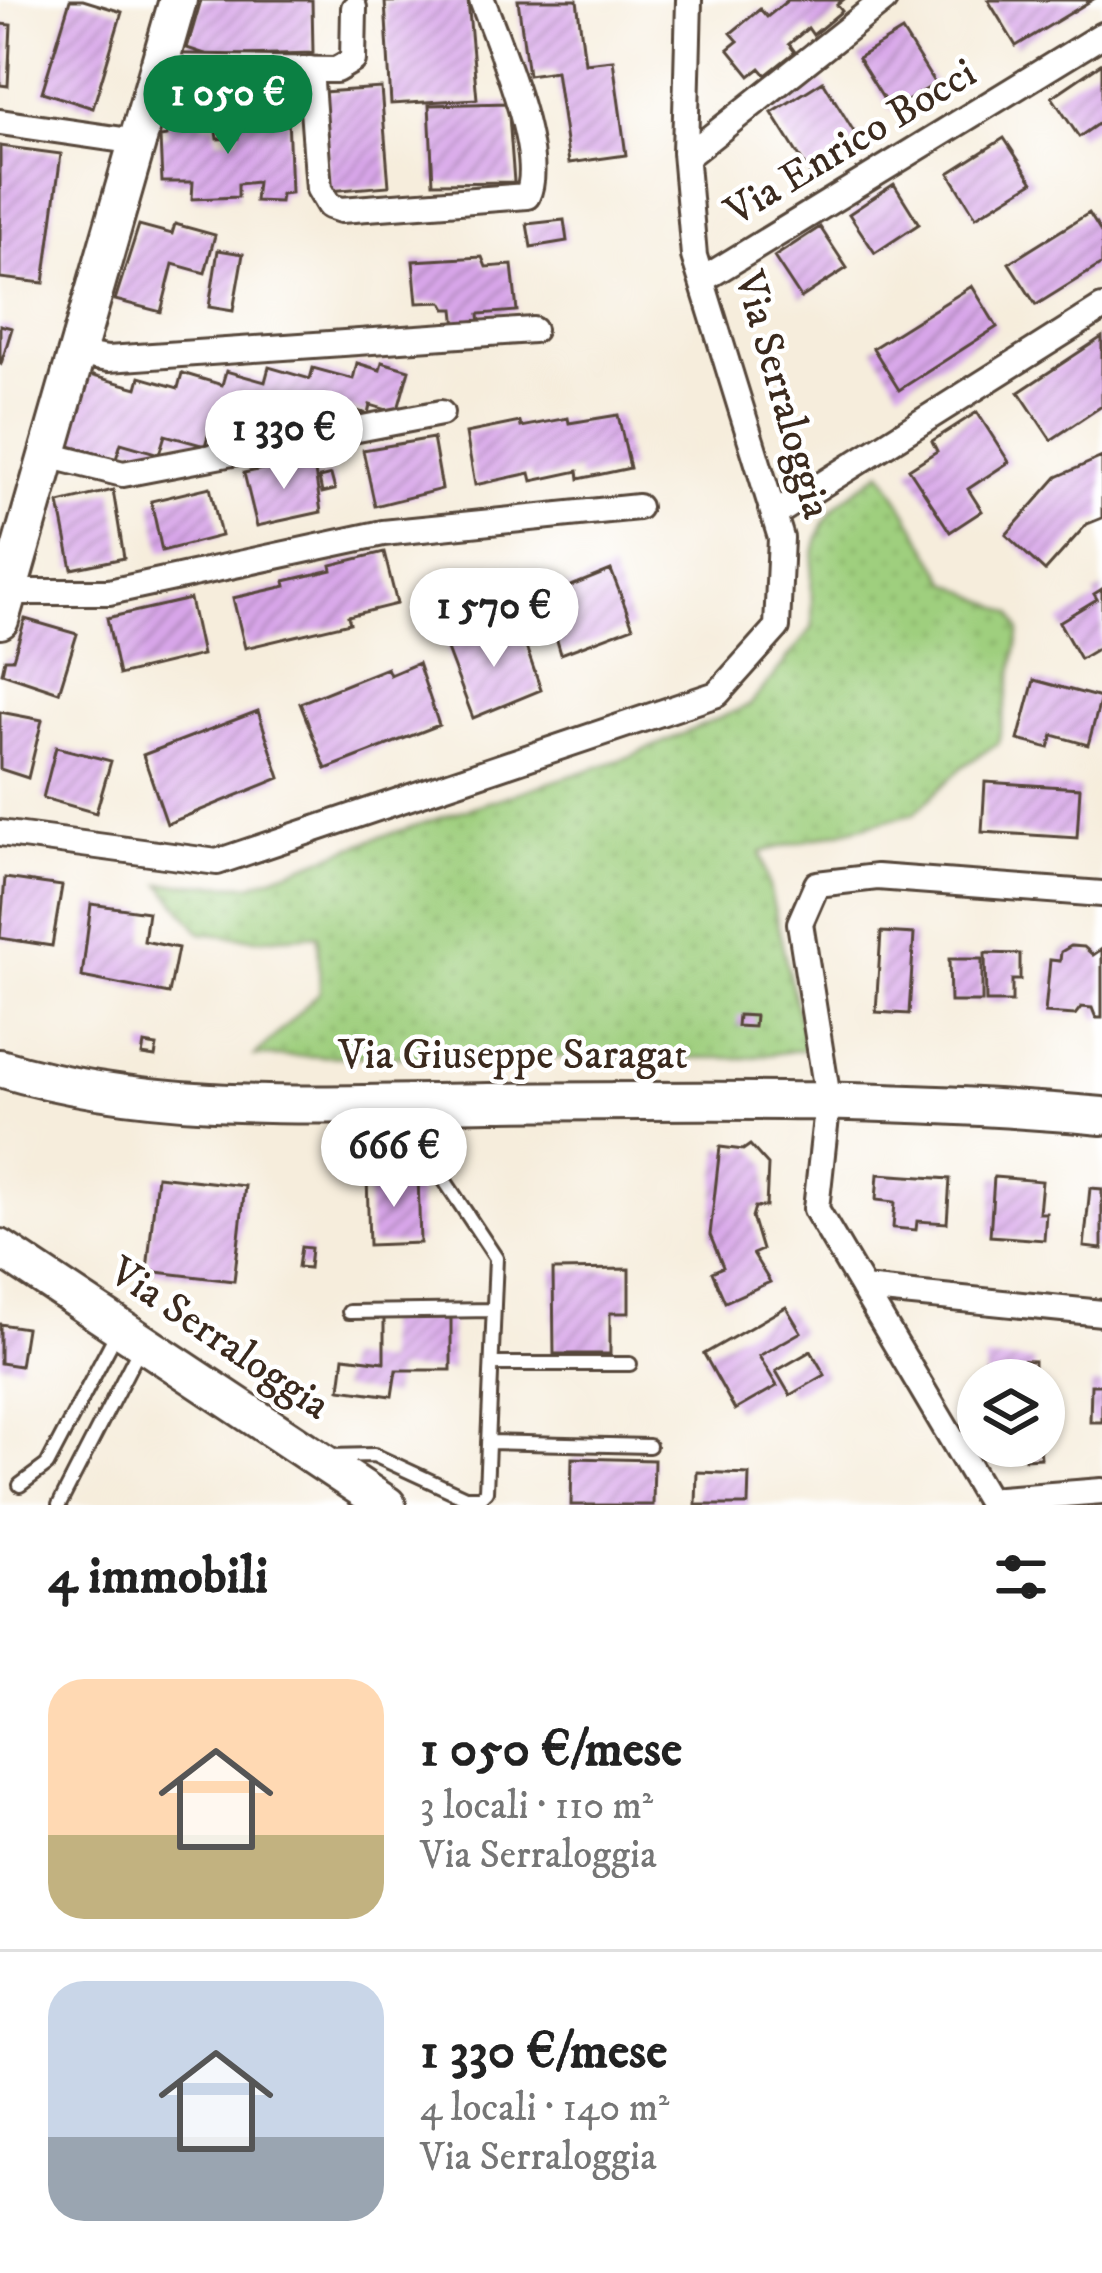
<!DOCTYPE html>
<html lang="it">
<head>
<meta charset="utf-8">
<style>
	:root { --surface:#fff; --page:#f6f6f6; --text:#222; --muted:#767676; --line:#e0e0e0; --accent:#0b8043 }
	body { margin:0; font-family:"IM FELL DW Pica",serif; background:var(--page); color:var(--text); height:100vh; display:flex; flex-direction:column; font-size:45px; white-space:nowrap }
	* { box-sizing:border-box; margin:0 }
	p { font-size:39px; color:var(--muted) }
	.icon { flex:none; width:66px; height:66px; fill:none; stroke:currentColor; stroke-width:2; stroke-linecap:round; stroke-linejoin:round }
	.map { position:relative; height:1505px; overflow:hidden }
	.panel { display:flex; flex-direction:column; background:var(--surface); flex:1 }
	.panel>* { flex:none }
	.tools { position:absolute; left:957px; top:1359px; display:grid; gap:24px }
	.tools a { display:grid; place-items:center; width:108px; height:108px; border-radius:50%; background:var(--surface); box-shadow:0 3px 9px #0004; font-size:60px }
	.price { position:absolute; translate:-50% -102px; padding:0 27px; border-radius:42px; background:#fff; color:#222; font-size:39px; line-height:78px; filter:drop-shadow(0 3px 6px #0008) }
	.price::after { content:''; position:absolute; left:50%; top:72px; width:36px; height:27px; margin-left:-18px; background:inherit; clip-path:polygon(0 0,100% 0,50% 100%) }
	.price.current { background:var(--accent); color:#fff }
	ul { padding:0; list-style:none }
	li { display:flex; align-items:center; gap:36px; height:300px; padding:0 48px }
	li+li { border-top:3px solid var(--line) }
	li span { display:grid; place-items:center; flex:none; width:336px; height:240px; border-radius:36px; color:#555 }
	li>.icon { margin-inline-start:auto }
	span .icon { width:144px; height:144px; fill:#fffc; stroke-width:1 }
	li b { font-size:51px }
	h2 { display:flex; justify-content:space-between; align-items:center; height:144px; padding:0 48px; font-size:51px }
	.map>svg:first-child { display:block }
	.grass { fill:url(#grass-dots); stroke:#6d7c4e; stroke-width:3 }
	.building { fill:url(#building-hatch) }
	.lines { fill:none; stroke-linecap:round; stroke-linejoin:round }
	.lane-casing { stroke:#57473a; stroke-width:18 }
	.street-casing { stroke:#57473a; stroke-width:30 }
	.secondary-casing { stroke:#57473a; stroke-width:42 }
	.lane { stroke:#fff; stroke-width:12 }
	.street { stroke:#fff; stroke-width:24 }
	.secondary { stroke:#fff; stroke-width:36 }
	.labels { text-anchor:middle; dominant-baseline:central; stroke-width:9; stroke-linejoin:round; paint-order:stroke }
	.street-label { font-size:42px; fill:#3b2a1e; stroke:#fff }
</style>
</head>
<body>
<div class="map">
<svg width="1102" height="1505" viewBox="0 0 1102 1505">
	<defs>
		<pattern id="grass-dots" width="8" height="8" patternUnits="userSpaceOnUse" patternTransform="scale(3)"><rect width="8" height="8" fill="#9fcf7e"/><path d="M2 2h.1M6 6h.1" fill="none" stroke="#8ab26c" stroke-width="1.8" stroke-linecap="round"/></pattern>
		<pattern id="building-hatch" width="6" height="6" patternUnits="userSpaceOnUse" patternTransform="scale(3)"><rect width="6" height="6" fill="#d8a6e9"/><path d="M-1 1l2-2M0 6l6-6M5 7l2-2" fill="none" stroke="#b087bc"/></pattern>
	</defs>
	<rect width="100%" height="100%" fill="#fff"/>
	<filter id="ink" filterUnits="userSpaceOnUse"><feTurbulence type="fractalNoise" baseFrequency=".00833" numOctaves="2"/><feDisplacementMap in="SourceGraphic" scale="24" xChannelSelector="R" yChannelSelector="G"/><feConvolveMatrix kernelMatrix="1 2 1 2 8 2 1 2 1" color-interpolation-filters="sRGB"/></filter>
	<filter id="wash" filterUnits="userSpaceOnUse"><feTurbulence type="fractalNoise" baseFrequency=".004" numOctaves="4" result="noise"/><feDisplacementMap in="SourceGraphic" scale="48" xChannelSelector="R" yChannelSelector="G"/><feGaussianBlur stdDeviation="2.7" result="paint"/><feColorMatrix in="noise" values="0 0 0 0 0 0 0 0 0 0 0 0 0 0 0 0 0 1.4 0 .05"/><feComposite in="paint" operator="in"/></filter>
	<g filter="url(#wash)">
		<rect width="100%" height="100%" fill="#f6eddc"/>
		<path class="grass" d="M882,471L948,582L1013,614L1020,631L998,743L962,767L915,813L761,852L806,1049L746,1058L255,1056L320,992L318,935L257,939L201,933L161,884L251,885L377,838L629,757L750,705L813,627C811,591 807,545 830,514C842,497 866,484 882,471Z"/>
		<g id="blocks">
			<path class="building" d="M70,0H83L122,12L93,108L42,92Z
				M201,0H312L313,53L211,56L187,48Z
				M468,0L477,99L391,104L385,2Z
				M518,0H577L585,63L613,60L626,155L569,163L556,71L528,75Z
				M788,0H843L837,5L842,11L813,35L808,28L789,44L795,52L766,75L760,68L750,76L728,49L738,41L731,33L760,9L767,17Z
				M988,0H1092L1016,46Z
				M0,24L11,25L8,86L0,85Z
				M902,31L935,84L891,111L858,58Z
				M1102,63V121L1079,137L1052,97Z
				M823,81L859,140L809,172L772,113Z
				M381,88L389,186L329,191L323,92Z
				M508,103L514,182L433,183L429,105Z
				M238,114L288,116L291,193L281,194L280,202L255,201L257,182L238,184V197L192,199L193,182H162L160,137L167,136L166,117L201,115L202,124H215L217,139L238,138Z
				M1004,138L1033,182L976,217L949,173Z
				M0,146L61,154L44,283L0,278Z
				M894,184L919,224L875,253L849,214Z
				M1089,213L1102,234V264L1036,305L1009,263Z
				M564,220L567,241L531,247L527,224Z
				M175,224L215,235L205,273L173,264L161,312L115,300L139,225L172,234Z
				M820,227L847,268L801,298L774,257Z
				M218,250L243,254L233,311L209,307Z
				M482,257L486,267L512,265L517,311L479,314L480,324L456,327L454,309H446L442,302L417,303L413,261Z
				M972,286L997,327L899,390L873,348Z
				M0,325L12,328L1,364L0,363Z
				M1102,337V406L1051,440L1019,392Z
				M382,362L409,370L397,413L370,405L368,414L345,408L341,422L301,410L295,430L254,418L249,436L211,425L205,446L165,435L159,454L121,443L116,459L66,445L86,374L137,388L140,377L178,388L182,373L222,385L226,371L265,382L269,367L310,379L313,368L353,379L357,363L380,370Z
				M977,412L1009,462L968,489L982,511L950,532L909,469L937,451L932,441Z
				M618,415L630,468L579,479L578,471L532,481L530,473L475,485L466,433L520,422L521,427L568,418L569,423Z
				M433,438L442,489L375,506L363,450Z
				M1102,457V518L1087,524L1045,571L1006,535L1057,477Z
				M313,458L321,512L257,526L244,473Z
				M331,475L335,490L322,493L319,478Z
				M210,487L221,536L162,551L151,501Z
				M113,490L124,558L72,569L59,503Z
				M384,552L397,604L348,616L350,623L245,648L233,598L286,586L285,581L332,570L331,565Z
				M611,570L633,627L561,654L544,597Z
				M1102,589V646L1080,659L1059,622L1097,599L1094,594Z
				M190,599L202,655L119,675L107,618Z
				M25,619L77,634L59,692L2,673L5,659H13Z
				M518,624L541,690L473,718L446,647Z
				M418,663L439,725L326,769L300,703L387,668L390,675Z
				M1034,680L1101,698L1088,745L1053,735L1049,748L1018,740Z
				M258,711L280,778L167,824L143,755Z
				M0,712L42,720L28,778L0,769Z
				M56,747L111,761L96,813L43,798Z
				M985,782L1080,788L1077,838L982,832Z
				M5,878L62,886L52,946L0,938Z
				M91,904L148,912L144,941L178,948L169,994L82,977Z
				M881,932L914,934L909,1014L876,1012Z
				M1071,946L1084,947L1093,955L1102,949V1018H1096L1092,1008L1081,1007L1075,1015L1045,1013L1050,960L1060,961L1061,952Z
				M985,953L1020,954V980H1012V1002H986Z
				M949,959H982V1002H950Z
				M738,1015L755,1016L754,1027L737,1026Z
				M144,1044L157,1046L155,1057L142,1055Z
				M750,1145L768,1165L766,1207H755L752,1217L762,1250L753,1254L770,1282L725,1302L712,1272L723,1267L710,1235L720,1147L743,1150Z
				M418,1174L420,1243L369,1245L367,1176Z
				M878,1174L950,1179L947,1223L917,1221L916,1230L893,1228L895,1202L876,1200Z
				M157,1176L245,1186L234,1281L147,1271Z
				M994,1177L1042,1181L1039,1213H1046L1044,1240L990,1236Z
				M1090,1188L1102,1189V1249L1084,1247Z
				M301,1247L311,1248L309,1268L298,1267Z
				M629,1269V1313H610V1354H554L553,1270Z
				M786,1307L801,1332L759,1356L777,1386L735,1410L704,1354Z
				M384,1318H451V1370H396L392,1396L340,1389L344,1357L384,1362Z
				M0,1324L26,1328L20,1366L0,1363Z
				M811,1351L825,1375L790,1395L776,1371Z
				M985,1359L1034,1361V1380H985Z
				M1091,1385H1102V1422H1090Z
				M1024,1446H1040L1041,1458L1025,1459Z
				M572,1458L654,1460L653,1505H571Z
				M697,1472L749,1474L748,1505H696Z"/>
		</g>
	</g>
	<g filter="url(#ink)">
		<use href="#blocks" fill-opacity="0" stroke="#57473a" stroke-width="3"/>
		<g class="lines">
			<g class="lane-casing">
				<path id="lane" d="M349,1312L494,1310
					M492,1364H630
					M488,1442L649,1446
					M330,1456L374,1455L465,1497H480L486,1491L496,1258L433,1163
					M20,1485L47,1465L116,1334
					M59,1505L139,1349"/>
			</g>
			<g class="street-casing">
				<path id="street" d="M159,67L336,70L353,60L354,8
					M310,69L319,189L329,206L341,210L527,196C547,156 498,43 482,0
					M0,122L137,142
					M686,157L884,0
					M702,280L1102,35
					M76,354L108,359L533,330
					M48,455L123,474L441,413
					M774,515L1102,308
					M8,592H109L383,533L638,507
					M0,833L217,862L717,694L777,627L781,538L694,256L685,152L689,0
					M1102,894L877,877L817,884L800,923L828,1099L816,1209L988,1500L1102,1491
					M863,1289L1102,1313"/>
			</g>
			<g class="secondary-casing">
				<path id="secondary" d="M0,620L178,0
					M0,1068C156,1115 329,1104 490,1102C695,1100 898,1097 1102,1116
					M0,1248L387,1505"/>
			</g>
			<use href="#lane" class="lane"/>
			<use href="#street" class="street"/>
			<use href="#secondary" class="secondary"/>
		</g>
	</g>
	<g class="labels">
		<g class="street-label">
			<text transform="translate(851 143) rotate(-31)">Via Enrico Bocci</text>
			<text transform="translate(782 395) rotate(74)">Via Serraloggia</text>
			<text x="513" y="1056">Via Giuseppe Saragat</text>
			<text transform="translate(219 1339) rotate(34)">Via Serraloggia</text>
		</g>
	</g>
</svg>
<div class="tools">
<a><svg class="icon" aria-label="layers" viewBox="0 0 24 24"><path d="M12 4l9 5-9 5-9-5zM3 14l9 5 9-5"/></svg></a>
</div>
<b class="price current" style="left:228px;top:157px">1 050 €</b>
<b class="price" style="left:284px;top:492px">1 330 €</b>
<b class="price" style="left:494px;top:670px">1 570 €</b>
<b class="price" style="left:394px;top:1210px">666 €</b>
</div>
<section class="panel">
<h2>4 immobili<svg class="icon" aria-label="filters" viewBox="0 0 24 24"><path d="M4 7h16M4 17h16"/><circle cx="9" cy="7" r="2"/><circle cx="15" cy="17" r="2"/></svg></h2>
<ul>
<li><span style="background:linear-gradient(#ffd9b3 65%,#c2b280 0)"><svg class="icon" aria-label="home" viewBox="0 0 24 24"><path d="M3 11l9-7 9 7M6 9v11h12V9"/></svg></span><div><b>1 050 €/mese</b><p>3 locali · 110 m²</p><p>Via Serraloggia</p></div></li>
<li><span style="background:linear-gradient(#c9d6e8 65%,#9aa5b1 0)"><svg class="icon" aria-label="home" viewBox="0 0 24 24"><path d="M3 11l9-7 9 7M6 9v11h12V9"/></svg></span><div><b>1 330 €/mese</b><p>4 locali · 140 m²</p><p>Via Serraloggia</p></div></li>
</ul>
</section>
</body>
</html>
